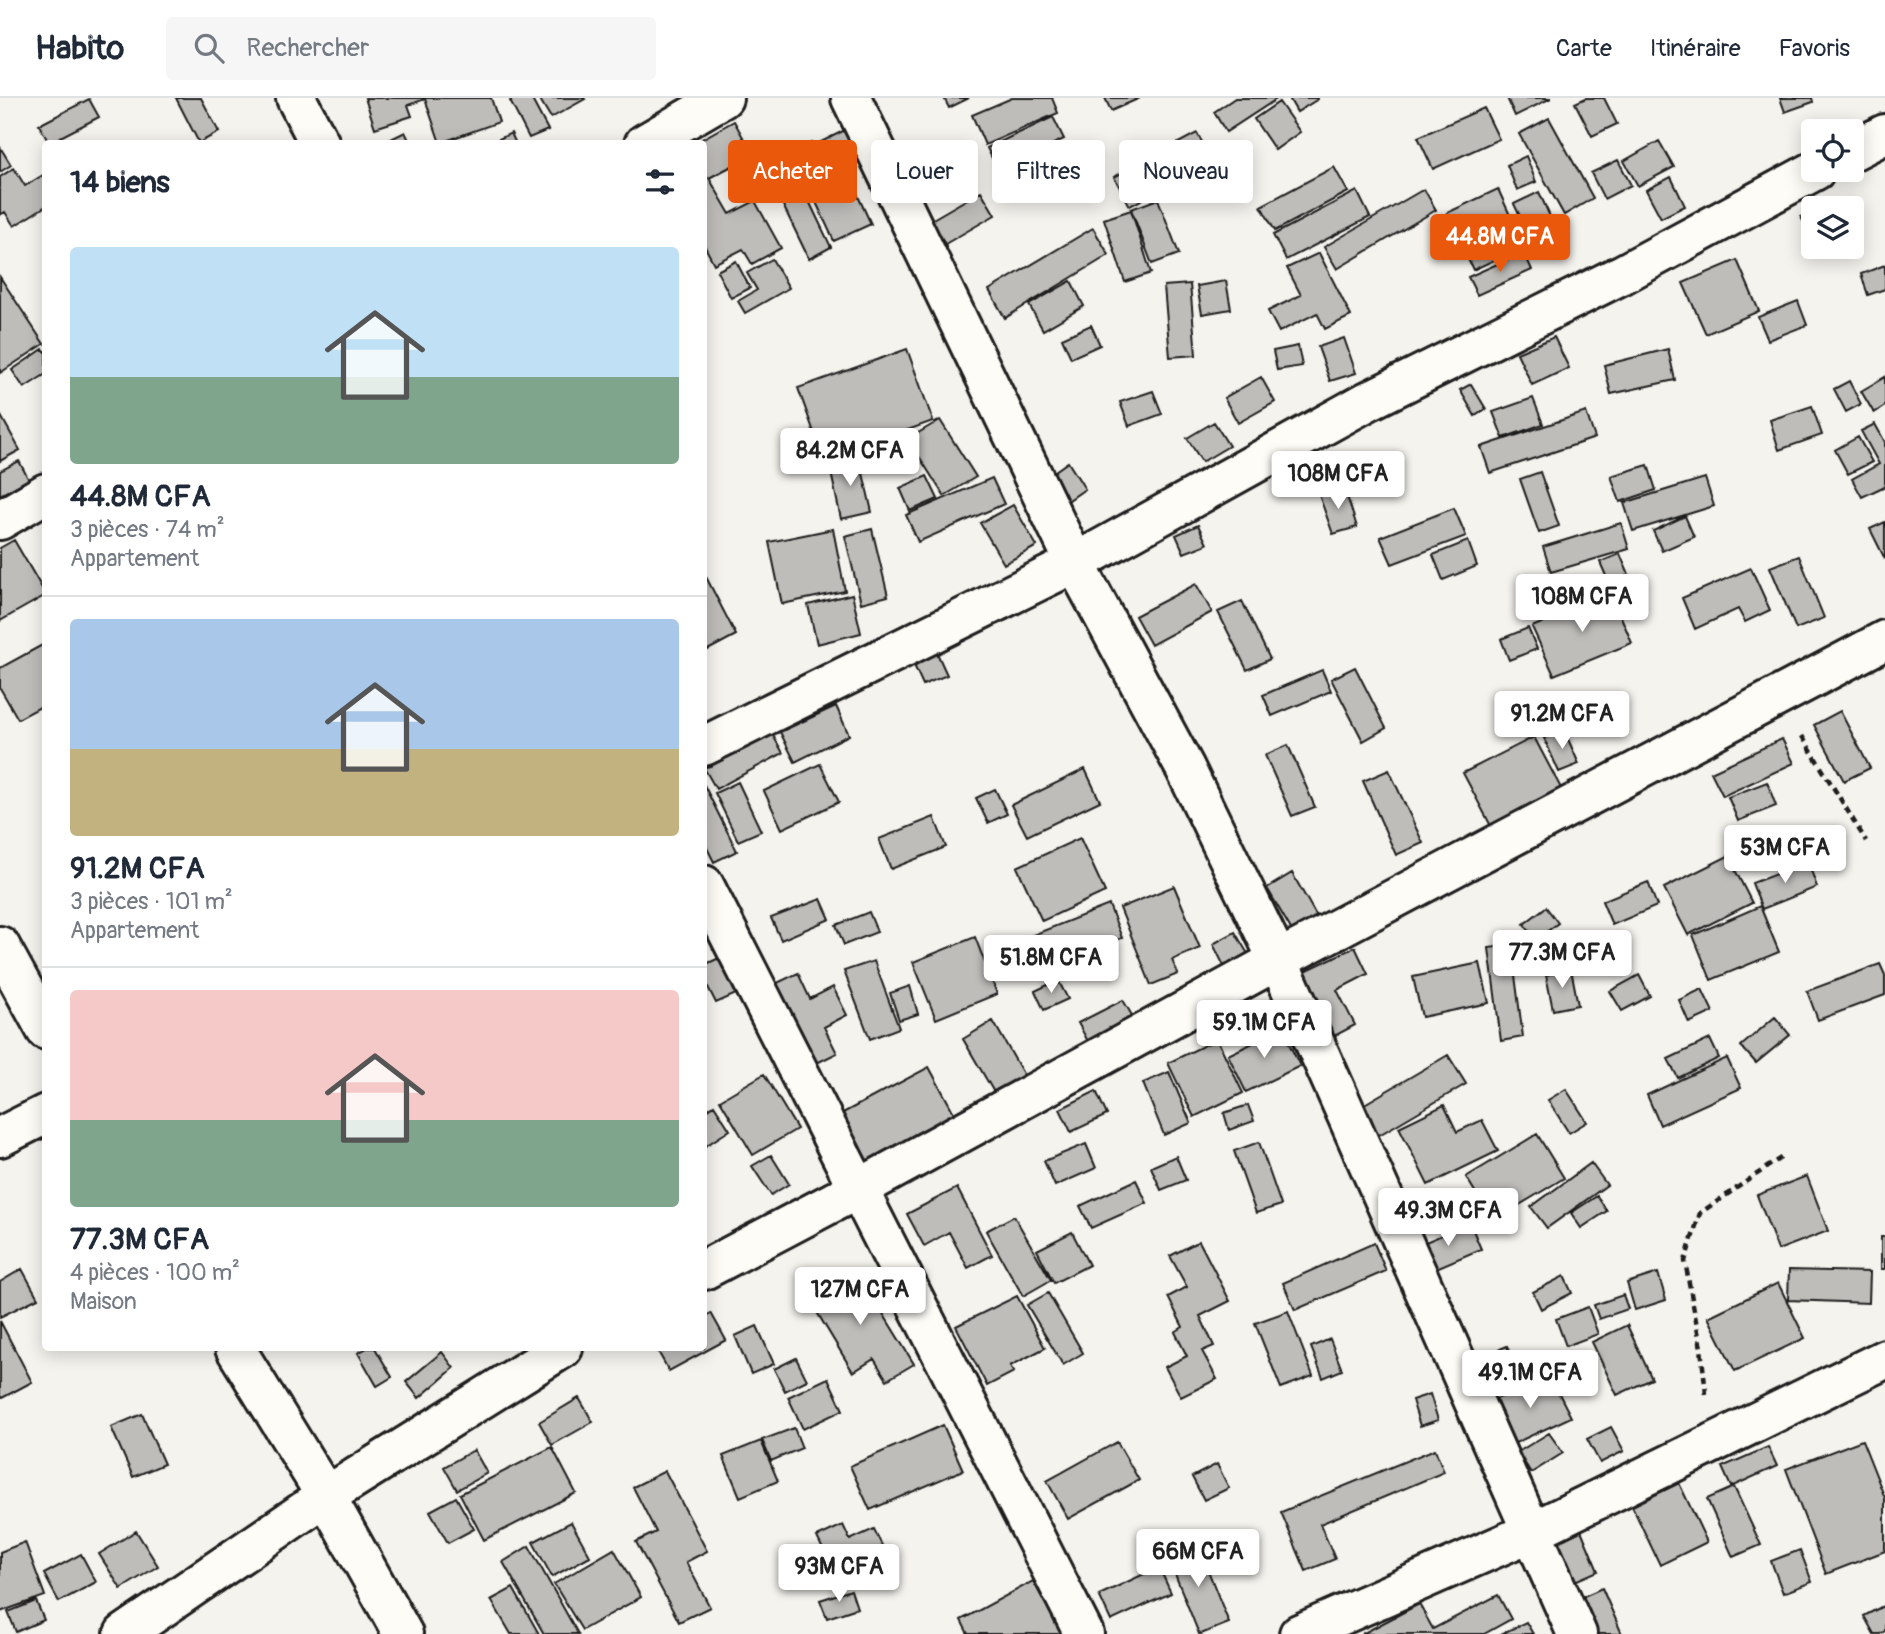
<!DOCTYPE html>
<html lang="fr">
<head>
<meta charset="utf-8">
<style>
	:root { --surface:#fff; --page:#f6f6f7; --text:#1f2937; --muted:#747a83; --line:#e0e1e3; --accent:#ea580c }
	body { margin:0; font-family:Pangolin,sans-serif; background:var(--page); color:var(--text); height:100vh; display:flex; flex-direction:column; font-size:26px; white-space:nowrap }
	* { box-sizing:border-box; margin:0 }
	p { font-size:23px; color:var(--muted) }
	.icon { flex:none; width:38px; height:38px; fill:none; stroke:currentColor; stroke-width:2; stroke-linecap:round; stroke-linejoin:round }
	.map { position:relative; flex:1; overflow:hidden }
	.panel { position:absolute; left:42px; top:42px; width:665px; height:1211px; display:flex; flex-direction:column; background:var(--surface); border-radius:7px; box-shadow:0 4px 18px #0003 }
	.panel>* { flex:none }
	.banner { position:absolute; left:728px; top:42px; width:665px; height:63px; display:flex; gap:14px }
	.fabs { position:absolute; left:1801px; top:21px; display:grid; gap:14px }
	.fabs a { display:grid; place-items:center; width:63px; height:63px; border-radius:7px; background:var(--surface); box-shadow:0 4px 18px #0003; font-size:35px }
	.price { position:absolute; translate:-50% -60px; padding:0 16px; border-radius:7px; background:#fff; color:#222; font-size:23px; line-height:46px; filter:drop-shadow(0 2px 4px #0008) }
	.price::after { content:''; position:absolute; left:50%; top:42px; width:21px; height:16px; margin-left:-10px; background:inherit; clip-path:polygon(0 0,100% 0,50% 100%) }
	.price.active { background:var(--accent); color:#fff }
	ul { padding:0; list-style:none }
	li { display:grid; align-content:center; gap:14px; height:371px; padding:0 28px }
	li+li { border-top:2px solid var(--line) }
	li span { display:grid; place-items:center; height:217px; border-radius:7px; color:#555 }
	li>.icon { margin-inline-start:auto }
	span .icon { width:126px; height:126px; fill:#fffc; stroke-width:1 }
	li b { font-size:30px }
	h2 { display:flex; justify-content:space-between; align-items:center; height:84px; padding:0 28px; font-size:30px }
	.pill { padding:0 24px; border-radius:7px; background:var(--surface); box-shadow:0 4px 18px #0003; font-size:24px; line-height:63px }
	.pill.active { background:var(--accent); color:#fff }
	header { display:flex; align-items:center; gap:42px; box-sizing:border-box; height:98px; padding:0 35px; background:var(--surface); border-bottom:2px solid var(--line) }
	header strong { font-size:33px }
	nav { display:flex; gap:38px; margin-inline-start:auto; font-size:24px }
	.search { width:490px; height:63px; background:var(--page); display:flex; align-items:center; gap:18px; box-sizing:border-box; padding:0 24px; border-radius:7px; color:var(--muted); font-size:26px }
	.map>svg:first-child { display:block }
	.building { fill:#bebdba; stroke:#1c1c1c; stroke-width:2 }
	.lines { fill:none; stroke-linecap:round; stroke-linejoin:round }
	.minor-casing { stroke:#1c1c1c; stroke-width:44 }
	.tertiary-casing { stroke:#1c1c1c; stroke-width:44 }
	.path { stroke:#1c1c1c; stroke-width:4.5; stroke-dasharray:7 5; stroke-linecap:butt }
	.minor { stroke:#fdfcf7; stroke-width:38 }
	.tertiary { stroke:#fdfcf7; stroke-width:38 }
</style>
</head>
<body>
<header>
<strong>Habito</strong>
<div class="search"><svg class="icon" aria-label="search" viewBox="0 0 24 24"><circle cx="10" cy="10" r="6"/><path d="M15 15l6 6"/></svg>Rechercher</div>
<nav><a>Carte</a><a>Itinéraire</a><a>Favoris</a></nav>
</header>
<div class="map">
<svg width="1885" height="1536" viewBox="0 0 1885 1536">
	<rect width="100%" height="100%" fill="#f4f3ee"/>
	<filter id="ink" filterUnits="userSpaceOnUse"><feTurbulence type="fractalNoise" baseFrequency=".0143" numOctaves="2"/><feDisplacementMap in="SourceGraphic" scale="14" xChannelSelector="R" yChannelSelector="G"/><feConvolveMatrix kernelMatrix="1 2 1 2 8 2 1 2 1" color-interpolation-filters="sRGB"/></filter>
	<g filter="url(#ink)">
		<path class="building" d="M176,0H201L219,34L199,45Z
			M365,0H491L499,24L440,45L425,1L408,7L412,18L375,30Z
			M515,0H531L548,32L529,40L510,3Z
			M539,0H584L585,1L551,20Z
			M944,0H969L949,10Z
			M1012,0H1052L1058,15L985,47L972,17Z
			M1105,0H1140L1111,13Z
			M1235,0H1278L1226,34L1214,14Z
			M1293,0H1318V1L1297,14L1290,2Z
			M1507,0H1551L1515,18Z
			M1586,0H1604L1617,26L1592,38L1575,5Z
			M1780,0H1812L1813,4L1785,14Z
			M89,1L99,19L49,45L39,27Z
			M1279,4L1300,34L1275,52L1254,21Z
			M1484,10L1499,41L1433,71L1418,39Z
			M1053,19L1064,41L998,72L987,50Z
			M1549,20L1593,100L1564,117L1519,36Z
			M734,23L753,57L709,80L730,116L755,103L781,150L752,166L743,151L714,166L704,147V46H693Z
			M845,32L857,54L830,69L817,46Z
			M405,34L411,46H381Z
			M511,35L516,46H489Z
			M1197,35L1213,64L1130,108L1114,79Z
			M1659,43L1674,69L1638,88L1624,63Z
			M811,45L832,85L815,94L793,54Z
			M0,49L11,67L0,74Z
			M1072,54L1082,78L1031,100L1021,76Z
			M787,57L831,149L809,161L764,68Z
			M1526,58L1536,84L1517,92L1507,67Z
			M1618,62L1631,87L1604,101L1591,75Z
			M1334,69L1348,94L1275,133L1261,108Z
			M14,70L25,88L43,77L46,81V108L14,128L5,114L0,117V79Z
			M1671,79L1685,108L1661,120L1646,92Z
			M852,85L871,126L834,143L815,102Z
			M1424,91L1436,112L1337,171L1324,149Z
			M1498,91L1524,148L1473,172L1447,115Z
			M981,93L995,117L933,153L919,129Z
			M1357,93L1370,119L1286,162L1273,137Z
			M1539,94L1556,132L1532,143L1514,106Z
			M1158,101L1179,156L1152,166L1131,111Z
			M1131,112L1151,175L1125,184L1104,121Z
			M1813,114V142L1801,119Z
			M1093,130L1109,157L1005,220L989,192Z
			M1524,154L1532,172L1477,197L1468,179Z
			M1319,155L1351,218L1325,231L1317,215L1279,234L1268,213L1301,197L1287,170Z
			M772,161L789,190L745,215L738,203L757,192L747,175Z
			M1737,162L1759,213L1706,236L1683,185Z
			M736,163L750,190L731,200L717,173Z
			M1885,167V191L1868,197L1861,176Z
			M0,179L44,246L0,275Z
			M1071,183L1084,208L1043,232L1029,207Z
			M1226,183L1231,211L1202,216L1197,188Z
			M1190,186L1196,257L1170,259L1164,188Z
			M1798,203L1807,227L1768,242L1758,219Z
			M1091,227L1100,247L1071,260L1062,240Z
			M1554,239L1569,270L1532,287L1517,255Z
			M1344,240L1356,275L1330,283L1318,249Z
			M1298,248L1302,268L1277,272L1273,253Z
			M43,251L46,254V276L24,290L12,272Z
			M907,251L933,323L824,362L798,290Z
			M1668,251L1675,282L1611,296L1604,267Z
			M1261,279L1275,304L1238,325L1224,300Z
			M1885,279V308L1874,315L1861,293Z
			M1849,283L1861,306L1846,314L1834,291Z
			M1471,286L1486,311L1475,318L1460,292Z
			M1153,293L1162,316L1129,328L1120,304Z
			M1533,300L1543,326L1503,340L1493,314Z
			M1812,308L1822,337L1779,352L1770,322Z
			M1586,314L1595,340L1490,375L1481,349Z
			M1,318L20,352L0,363V319Z
			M940,322L976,379L944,398L908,341Z
			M1214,324L1229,348L1202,364L1187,340Z
			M1875,326L1885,344V388L1862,399L1852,381L1879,366L1861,333Z
			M1858,339L1872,364L1848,376L1835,352Z
			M859,358L872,414L841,421L829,365Z
			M19,363L29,382L0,397V373Z
			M1068,364L1085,391L1066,404L1048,378Z
			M1648,367L1656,392L1620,404L1611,378Z
			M1540,374L1559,428L1539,435L1520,381Z
			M927,378L938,401L910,413L900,390Z
			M992,380L1004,406L918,444L906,417Z
			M1705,380L1714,408L1633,433L1624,405Z
			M1344,389L1357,429L1333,436L1319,397Z
			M1013,407L1037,448L1004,466L980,425Z
			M1454,410L1466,438L1392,466L1380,439Z
			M1685,418L1694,439L1662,453L1653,433Z
			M1885,424V461L1870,431Z
			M1621,425L1629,451L1551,474L1543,449Z
			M1198,427L1207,446L1184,455L1176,437Z
			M833,431L845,493L782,506L769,444Z
			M872,431L888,498L861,505L845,438Z
			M14,442L46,497L0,523V450Z
			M1468,443L1477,468L1443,482L1433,457Z
			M1620,456L1629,477L1609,485L1600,464Z
			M1799,458L1824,520L1796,531L1770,469Z
			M1751,470L1770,512L1745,524L1738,511L1695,531L1682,500Z
			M704,475L736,537L704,554Z
			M1196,486L1212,514L1151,547L1135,518Z
			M1547,489L1555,508L1530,520L1521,500Z
			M1611,495L1632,545L1554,577L1532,529Z
			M852,496L861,535L817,546L808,507Z
			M1242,503L1270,561L1247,572L1218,514Z
			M1528,530L1537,551L1509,562L1501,541Z
			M46,545V606L18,621L0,590V570Z
			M937,555L947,577L923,587L913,565Z
			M1355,569L1386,630L1363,643L1331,581Z
			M1322,572L1331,593L1272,618L1263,597Z
			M836,608L849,637L795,664L780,634Z
			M1840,613L1870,670L1844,683L1814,627Z
			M1564,632L1579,666L1559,674L1544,640Z
			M771,634L783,655L716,691L704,670Z
			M1534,639L1563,694L1492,730L1463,675Z
			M1782,641L1794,665L1723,698L1711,674Z
			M1288,647L1315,709L1292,718L1265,657Z
			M820,666L839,704L782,731L764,693Z
			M1085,671L1100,703L1027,738L1011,707Z
			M1389,672L1423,745L1396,757L1363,683Z
			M738,684L761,733L738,743L715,695Z
			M1767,684L1776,708L1738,723L1728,699Z
			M704,687L737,753L714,764L704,744Z
			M995,691L1007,716L988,725L976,700Z
			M934,719L946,749L891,771L879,741Z
			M1080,740L1105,794L1042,823L1017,769Z
			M1728,758L1752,805L1688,837L1664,790Z
			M1808,764L1817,789L1762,811L1752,785Z
			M1292,775L1317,819L1292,833L1267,790Z
			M1648,784L1657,808L1612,827L1602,803Z
			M1174,788L1200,850L1172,862L1178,876L1151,887L1120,810Z
			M821,801L830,821L781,842L771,820Z
			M1109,807L1122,840L1033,877L1020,842Z
			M1760,808L1779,854L1711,882L1693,837Z
			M1546,809L1558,825L1536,842L1524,826Z
			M869,814L877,834L844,847L836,827Z
			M1235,834L1251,861L1227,874L1213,846Z
			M1561,835L1572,856L1551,867L1540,846Z
			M975,839L997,896L936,921L913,864Z
			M1511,847L1523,939L1501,943L1489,850Z
			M1355,849L1368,876L1337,892L1355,927L1327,942L1295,878Z
			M719,860L736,896L716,905L708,889L704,891V867Z
			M874,863L899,930L870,941L844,873Z
			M1480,865L1489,905L1422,919L1413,879Z
			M1880,866L1885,877V897L1818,922L1807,893Z
			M1571,871L1578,907L1553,912L1546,877Z
			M798,875L810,901L833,889L847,917L824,929L837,955L811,968L771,888Z
			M1639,877L1650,898L1622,913L1610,893Z
			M1058,882L1068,901L1044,912L1035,893Z
			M910,888L918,916L899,922L890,895Z
			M1702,891L1713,914L1689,925L1679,902Z
			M1123,902L1137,926L1091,949L1078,925Z
			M1775,919L1790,937L1756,965L1741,948Z
			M993,923L1029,986L999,1003L963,941Z
			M1282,931L1300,968L1246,994L1228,957Z
			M1217,941L1243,995L1194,1019L1168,965Z
			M1710,941L1719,960L1678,980L1668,961Z
			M1448,957L1466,986L1374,1040L1356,1011Z
			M1727,960L1741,990L1660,1027L1647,997Z
			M929,969L960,1026L894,1049L864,1065L839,1017Z
			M1169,974L1191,1025L1164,1037L1143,985Z
			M764,976L797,1031L753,1057L720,1002Z
			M1566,991L1587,1024L1569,1035L1548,1002Z
			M1096,993L1107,1017L1071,1034L1060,1011Z
			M714,1007L730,1032L704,1049V1014Z
			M1248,1007L1254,1023L1229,1032L1224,1015Z
			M1444,1007L1457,1034L1482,1022L1498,1053L1428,1087L1399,1029Z
			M1537,1036L1564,1080L1493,1123L1466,1079Z
			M1259,1044L1281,1107L1256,1115L1234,1053Z
			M1086,1046L1096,1070L1055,1088L1044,1063Z
			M771,1057L789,1086L771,1097L752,1068Z
			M1176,1058L1186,1082L1161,1092L1151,1069Z
			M1591,1065L1607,1087L1547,1130L1531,1109Z
			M1807,1078L1828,1133L1778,1152L1757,1097Z
			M1136,1082L1147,1105L1091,1130L1080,1108Z
			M957,1090L992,1157L968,1170L949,1134L924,1148L907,1116Z
			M1597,1098L1607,1113L1581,1130L1571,1115Z
			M1014,1118L1051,1182L1023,1198L986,1133Z
			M1470,1125L1481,1151L1427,1174L1416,1148Z
			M1072,1134L1089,1167L1054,1185L1037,1152Z
			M1881,1139H1885V1171H1881Z
			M1199,1143L1230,1203L1200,1218L1214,1248L1202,1253L1217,1281L1181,1299L1165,1269L1187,1258L1175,1234L1183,1229L1168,1199L1187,1189L1170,1158Z
			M1374,1145L1386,1173L1295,1212L1283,1185Z
			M22,1171L38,1200L0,1219V1184Z
			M1789,1172L1870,1174L1869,1205L1788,1202Z
			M857,1173L914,1266L887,1282L874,1261L853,1274L809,1201Z
			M1658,1175L1666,1202L1635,1212L1627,1185Z
			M1564,1178L1572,1195L1541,1211L1533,1194Z
			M1778,1185L1805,1240L1735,1273L1708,1219Z
			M1048,1195L1083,1255L1063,1267L1027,1207Z
			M1623,1197L1628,1211L1599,1221L1594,1207Z
			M1017,1198L1045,1250L1010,1268L1014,1274L987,1288L956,1228Z
			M1588,1209L1598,1236L1566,1248L1556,1221Z
			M1288,1213L1313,1278L1281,1290L1255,1225Z
			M711,1215L726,1242L669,1273L656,1250H704V1219Z
			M0,1223L32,1284L2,1300L0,1298Z
			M1627,1227L1652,1281L1617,1297L1592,1244Z
			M757,1228L774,1266L751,1276L735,1238Z
			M1330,1241L1342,1272L1323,1280L1311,1249Z
			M1507,1248L1519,1277L1483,1291L1471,1263Z
			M367,1250H375L392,1279L377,1288L358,1255Z
			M442,1254L454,1270L419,1300L406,1284Z
			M796,1260L807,1282L785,1293L774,1271Z
			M1549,1276L1571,1319L1511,1347L1490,1304Z
			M828,1280L843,1312L803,1331L788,1299Z
			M1430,1296L1438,1322L1420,1328L1412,1302Z
			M579,1300L593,1324L552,1347L539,1324Z
			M142,1316L164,1366L133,1379L111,1329Z
			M943,1327L963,1372L870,1412L850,1368Z
			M1611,1329L1624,1353L1600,1365L1587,1341Z
			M794,1330L802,1350L771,1363L762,1342Z
			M1549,1335L1563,1355L1531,1375L1518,1354Z
			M1862,1342L1885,1400V1453L1826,1476L1786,1371Z
			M761,1343L778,1383L740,1399L723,1358Z
			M1117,1344L1139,1382L1068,1421L1047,1383Z
			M552,1349L576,1395L484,1442L460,1396Z
			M1768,1349L1777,1368L1731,1389L1722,1369Z
			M1435,1351L1444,1374L1320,1426L1335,1461L1306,1473L1281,1414Z
			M474,1352L487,1375L457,1392L444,1369Z
			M1217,1366L1229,1390L1204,1402L1192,1379Z
			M665,1373L707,1453L686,1464L710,1509L679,1524L636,1444L656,1434L633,1389Z
			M1679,1385L1707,1444L1660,1467L1632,1408Z
			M1734,1389L1761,1447L1733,1459L1707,1401Z
			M456,1399L474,1431L448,1445L430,1413Z
			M571,1424L590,1458L552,1479L533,1444Z
			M843,1427L850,1442L874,1431L890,1464L840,1487L817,1439Z
			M1581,1432L1598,1473L1575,1483L1557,1442Z
			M136,1433L158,1468L121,1491L99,1456Z
			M25,1444L45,1498L0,1514V1454Z
			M1197,1445L1229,1525L1201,1536H1199L1167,1456Z
			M529,1448L578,1536H544L503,1464Z
			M614,1451L641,1499L582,1532L554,1486Z
			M1800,1452L1812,1484L1783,1495L1771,1463Z
			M81,1456L96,1484L59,1504L44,1476Z
			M1159,1469L1171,1495L1111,1523L1099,1497Z
			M1033,1483L1062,1536H968L961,1522Z
			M513,1490L539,1536H511L491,1502Z
			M1602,1490L1622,1536H1592L1577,1501Z
			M851,1492L857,1510L827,1520L820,1502Z
			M1498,1497L1511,1521L1484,1536H1362L1419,1506L1433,1531Z
			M36,1503L44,1522L16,1534L8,1514Z
			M1885,1507V1533L1880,1536H1874L1864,1518Z
			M1526,1524L1533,1536H1501Z"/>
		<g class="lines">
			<g class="minor-casing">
				<path id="minor" d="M296,0L320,46
					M851,0L1075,465L1185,670L1278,862L1577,1536
					M644,46L723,0
					M1852,53L1885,36
					M0,422L46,395
					M704,648L1075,465L1368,303L1623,176L1816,72
					M704,787L1084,1536
					M0,1039L46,1016
					M704,1172L858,1091L1278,862L1885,542
					M124,1536L326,1398L563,1250
					M1299,1536L1531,1434L1885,1261"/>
			</g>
			<g class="tertiary-casing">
				<path id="tertiary" d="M0,848L46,932
					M235,1250L326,1398L403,1536"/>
			</g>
			<path class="path" d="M1802,638L1866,743
				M1706,1296L1701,1250L1685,1163L1700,1115L1782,1059"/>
			<use href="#minor" class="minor"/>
			<use href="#tertiary" class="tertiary"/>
		</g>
	</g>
</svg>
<div class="fabs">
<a><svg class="icon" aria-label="locate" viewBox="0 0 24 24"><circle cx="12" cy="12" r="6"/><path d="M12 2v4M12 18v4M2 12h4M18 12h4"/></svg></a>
<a><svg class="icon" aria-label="layers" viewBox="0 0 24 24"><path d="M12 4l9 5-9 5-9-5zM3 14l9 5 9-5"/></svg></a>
</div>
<b class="price active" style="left:1500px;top:176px">44.8M CFA</b>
<b class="price" style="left:850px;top:390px">84.2M CFA</b>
<b class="price" style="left:1338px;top:413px">108M CFA</b>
<b class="price" style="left:1582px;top:536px">108M CFA</b>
<b class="price" style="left:1562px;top:653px">91.2M CFA</b>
<b class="price" style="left:1785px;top:787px">53M CFA</b>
<b class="price" style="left:1562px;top:892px">77.3M CFA</b>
<b class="price" style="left:1051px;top:897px">51.8M CFA</b>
<b class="price" style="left:1264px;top:962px">59.1M CFA</b>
<b class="price" style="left:1448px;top:1150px">49.3M CFA</b>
<b class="price" style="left:860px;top:1229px">127M CFA</b>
<b class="price" style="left:1530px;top:1312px">49.1M CFA</b>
<b class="price" style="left:1198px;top:1491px">66M CFA</b>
<b class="price" style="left:839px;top:1506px">93M CFA</b>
<div class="banner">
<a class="pill active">Acheter</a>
<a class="pill">Louer</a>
<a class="pill">Filtres</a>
<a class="pill">Nouveau</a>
</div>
<section class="panel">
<h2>14 biens<svg class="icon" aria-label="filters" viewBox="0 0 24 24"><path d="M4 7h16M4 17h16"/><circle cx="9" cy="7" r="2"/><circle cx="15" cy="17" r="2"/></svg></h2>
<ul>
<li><span style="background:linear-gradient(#bfe0f5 60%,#7fa58c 0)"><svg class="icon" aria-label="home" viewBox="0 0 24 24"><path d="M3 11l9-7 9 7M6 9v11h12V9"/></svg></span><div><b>44.8M CFA</b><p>3 pièces · 74 m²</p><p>Appartement</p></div></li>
<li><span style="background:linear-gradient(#a9c7e8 60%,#c2b280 0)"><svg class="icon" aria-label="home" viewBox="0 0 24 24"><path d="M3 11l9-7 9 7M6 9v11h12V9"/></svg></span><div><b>91.2M CFA</b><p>3 pièces · 101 m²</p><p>Appartement</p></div></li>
<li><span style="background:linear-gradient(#f6c9c9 60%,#7fa58c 0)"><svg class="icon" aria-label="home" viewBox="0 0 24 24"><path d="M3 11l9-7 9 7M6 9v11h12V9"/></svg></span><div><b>77.3M CFA</b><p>4 pièces · 100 m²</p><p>Maison</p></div></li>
</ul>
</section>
</div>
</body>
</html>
